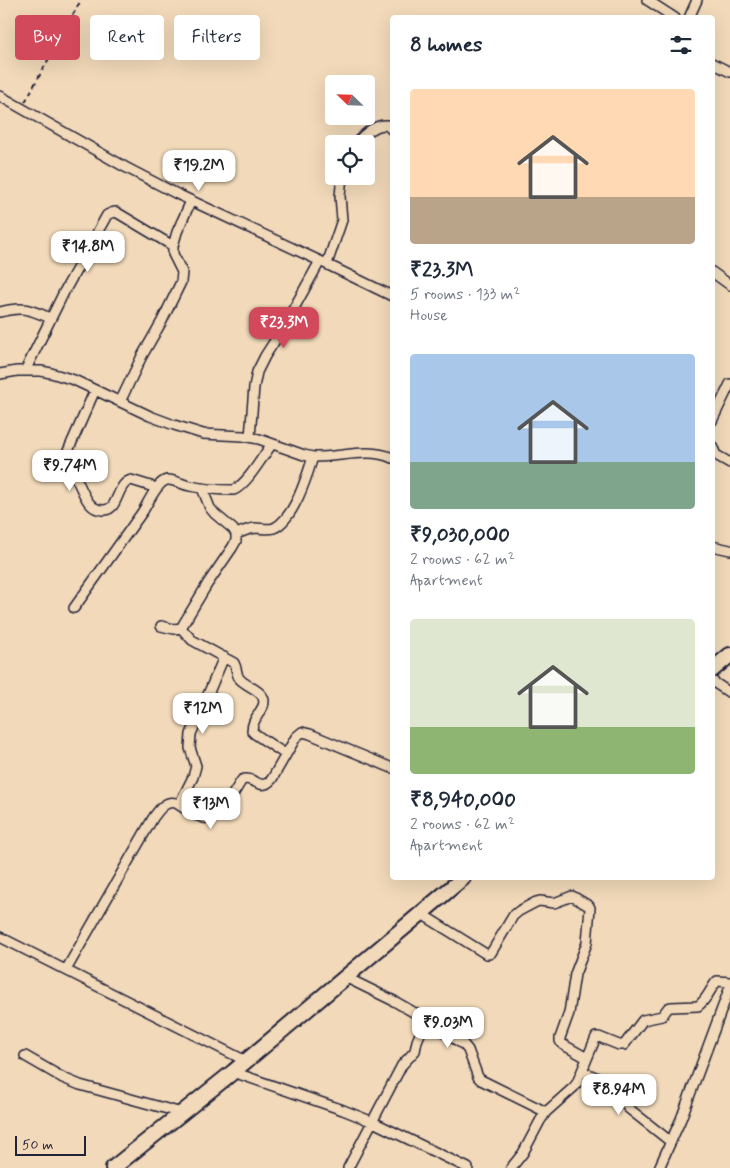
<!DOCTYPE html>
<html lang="en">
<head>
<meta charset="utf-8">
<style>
	:root { --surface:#fff; --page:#f2f2f3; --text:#1f2937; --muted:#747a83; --accent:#d1495b }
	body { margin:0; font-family:Mynerve,sans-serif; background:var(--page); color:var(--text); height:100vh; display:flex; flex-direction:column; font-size:19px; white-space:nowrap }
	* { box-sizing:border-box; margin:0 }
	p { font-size:16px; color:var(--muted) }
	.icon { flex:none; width:28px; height:28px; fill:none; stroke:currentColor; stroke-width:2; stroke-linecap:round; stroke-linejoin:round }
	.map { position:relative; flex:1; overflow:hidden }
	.panel { position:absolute; left:390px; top:15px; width:325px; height:865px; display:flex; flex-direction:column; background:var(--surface); border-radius:5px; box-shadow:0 5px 20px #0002 }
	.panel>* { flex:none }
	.guide { position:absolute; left:15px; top:15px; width:300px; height:45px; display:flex; gap:10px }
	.needle { width:32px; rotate:293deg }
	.fabs { position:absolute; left:325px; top:75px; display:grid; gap:10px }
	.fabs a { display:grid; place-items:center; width:50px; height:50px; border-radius:5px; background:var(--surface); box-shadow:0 5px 20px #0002; font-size:25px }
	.scale { position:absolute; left:15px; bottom:12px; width:71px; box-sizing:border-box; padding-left:5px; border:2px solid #22223b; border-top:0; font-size:14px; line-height:18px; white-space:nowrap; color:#22223b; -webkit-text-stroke:4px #f1d9b9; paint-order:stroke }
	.price { position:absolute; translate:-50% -42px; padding:0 11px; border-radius:10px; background:#fff; color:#222; font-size:16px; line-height:32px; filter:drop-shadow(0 1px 2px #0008) }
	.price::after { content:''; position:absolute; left:50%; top:30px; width:15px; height:11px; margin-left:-8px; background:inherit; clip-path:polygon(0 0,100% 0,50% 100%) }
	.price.current { background:var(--accent); color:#fff }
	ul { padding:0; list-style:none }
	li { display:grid; align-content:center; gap:10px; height:265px; padding:0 20px }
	li span { display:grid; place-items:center; height:155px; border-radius:5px; color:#555 }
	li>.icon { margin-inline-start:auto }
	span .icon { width:90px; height:90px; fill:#fffc; stroke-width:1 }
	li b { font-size:21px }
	h2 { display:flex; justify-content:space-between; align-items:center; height:60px; padding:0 20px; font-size:21px }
	.tag { padding:0 18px; border-radius:5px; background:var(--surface); box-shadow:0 5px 20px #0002; font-size:18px; line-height:45px }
	.tag.current { background:var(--accent); color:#fff }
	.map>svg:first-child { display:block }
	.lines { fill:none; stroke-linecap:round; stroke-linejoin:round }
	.minor-casing { stroke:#22223b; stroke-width:12 }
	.primary-casing { stroke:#22223b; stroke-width:18 }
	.path { stroke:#22223b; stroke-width:2; stroke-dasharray:5 4; stroke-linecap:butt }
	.minor { stroke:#f1d9b9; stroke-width:9 }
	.primary { stroke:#f1d9b9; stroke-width:14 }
</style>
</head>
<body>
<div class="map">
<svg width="730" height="1168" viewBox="0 0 730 1168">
	<rect width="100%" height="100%" fill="#f1d9b9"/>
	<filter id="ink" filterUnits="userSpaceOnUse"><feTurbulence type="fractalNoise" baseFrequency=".02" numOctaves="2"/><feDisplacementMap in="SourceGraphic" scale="10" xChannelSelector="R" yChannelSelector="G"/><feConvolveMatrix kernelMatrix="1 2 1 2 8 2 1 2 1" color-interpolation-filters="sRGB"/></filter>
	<g filter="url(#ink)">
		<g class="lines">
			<g class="minor-casing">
				<path id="minor" d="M647,0L675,18
					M689,18L697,0
					M712,63L730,72
					M0,96L125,167L177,194L320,261L392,296
					M355,144C363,135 375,124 387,125L392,130
					M327,264L342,220L340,196L342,176
					M712,272L730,285
					M0,312C23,306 29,309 50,318
					M25,371L64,292L107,215L111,213L116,212L173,246
					M0,374L17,371H41L51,373L74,380L150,416L174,425L203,434L243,436L259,439L304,455L313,457C338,458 369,447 392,458
					M95,390L68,451C67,456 67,459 68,463C70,469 74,475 77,480C83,491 88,511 104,510C119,510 116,484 131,480L157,488
					M120,402L142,356L162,321L181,282L182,272L173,254V246L177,232L191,201
					M712,421L730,384
					M250,437L254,387L257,372L265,356L283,328L320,261
					M712,446L716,455L730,463
					M236,534C242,532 248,529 255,528C261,528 268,530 274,528C294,519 307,476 313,457
					M712,546L730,550
					M74,608L143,511C148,503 157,482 167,480C174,479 183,485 190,486C204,489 220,490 234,490C248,483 262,457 272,444
					M161,626L174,629L181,628L208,583L232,548L236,541V534L233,529L215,514L210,508L202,488
					M181,628L192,640L234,663C237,668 236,674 239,678C245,687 269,691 263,706C259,715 252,720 252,731L255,734L285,754
					M712,681L730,693
					M179,805L193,777L196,766L190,748L191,734L224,657
					M420,913L486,954H489L491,953L513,916L519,911L536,902L540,901L554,903L572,896L589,906L590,908L587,943L575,974L569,1013L560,1038V1041L562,1044L587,1058
					M0,937L246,1061
					M66,970L153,818C159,810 165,800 176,803C184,808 194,816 204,818C221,821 234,791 242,780C254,775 260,793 272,779L296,737L302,732L310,734L392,768
					M345,977L394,1001L415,1013L464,1045L468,1050L478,1077L481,1080L546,1112
					M25,1056L63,1078L80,1085L182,1113
					M582,1071C590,1075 614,1084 619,1090C623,1095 624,1103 628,1108L671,1142
					M233,1072L343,1110L373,1122L468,1168
					M348,1168L402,1065L415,1051L417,1041L426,1020
					M511,1168L523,1153L540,1121L546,1112L574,1087L577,1083L596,1037H599L619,1045H624L643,1020L662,1016L668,1008L671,1007L698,1006C707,1000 710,989 717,981L730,982
					M659,1168L681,1119L730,987"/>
			</g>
			<g class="primary-casing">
				<path id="primary" d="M712,670L730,655
					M113,1168L233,1072L463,878"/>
			</g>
			<path class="path" d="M25,102L81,0"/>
			<use href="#minor" class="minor"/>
			<use href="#primary" class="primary"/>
		</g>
	</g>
</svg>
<div class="fabs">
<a><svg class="needle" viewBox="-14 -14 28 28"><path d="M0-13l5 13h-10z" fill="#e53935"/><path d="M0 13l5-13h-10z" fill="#747a83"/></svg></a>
<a><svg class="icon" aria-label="locate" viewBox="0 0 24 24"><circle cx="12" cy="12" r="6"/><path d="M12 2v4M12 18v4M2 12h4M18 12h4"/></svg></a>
</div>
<div class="scale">50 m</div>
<b class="price" style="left:199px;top:192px">₹19.2M</b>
<b class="price" style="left:88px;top:273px">₹14.8M</b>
<b class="price current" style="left:284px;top:349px">₹23.3M</b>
<b class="price" style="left:70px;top:492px">₹9.74M</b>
<b class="price" style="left:203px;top:735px">₹12M</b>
<b class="price" style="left:211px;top:830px">₹13M</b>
<b class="price" style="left:448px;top:1049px">₹9.03M</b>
<b class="price" style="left:619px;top:1116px">₹8.94M</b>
<div class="guide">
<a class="tag current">Buy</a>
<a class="tag">Rent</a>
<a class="tag">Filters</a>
</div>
<section class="panel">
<h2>8 homes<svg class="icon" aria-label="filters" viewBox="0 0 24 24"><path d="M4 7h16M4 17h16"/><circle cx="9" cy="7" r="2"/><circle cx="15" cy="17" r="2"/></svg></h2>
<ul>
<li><span style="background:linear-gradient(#ffd9b3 70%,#b9a48a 0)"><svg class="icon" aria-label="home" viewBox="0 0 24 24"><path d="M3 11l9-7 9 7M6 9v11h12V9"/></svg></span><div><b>₹23.3M</b><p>5 rooms · 133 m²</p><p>House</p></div></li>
<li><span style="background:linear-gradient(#a9c7e8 70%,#7fa58c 0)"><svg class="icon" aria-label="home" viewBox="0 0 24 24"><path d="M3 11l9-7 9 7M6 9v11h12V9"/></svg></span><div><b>₹9,030,000</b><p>2 rooms · 62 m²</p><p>Apartment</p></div></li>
<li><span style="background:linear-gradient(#dfe7d0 70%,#8fb573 0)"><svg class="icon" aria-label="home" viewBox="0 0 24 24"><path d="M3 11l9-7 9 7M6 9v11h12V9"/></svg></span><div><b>₹8,940,000</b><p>2 rooms · 62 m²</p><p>Apartment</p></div></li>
</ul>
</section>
</div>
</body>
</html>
